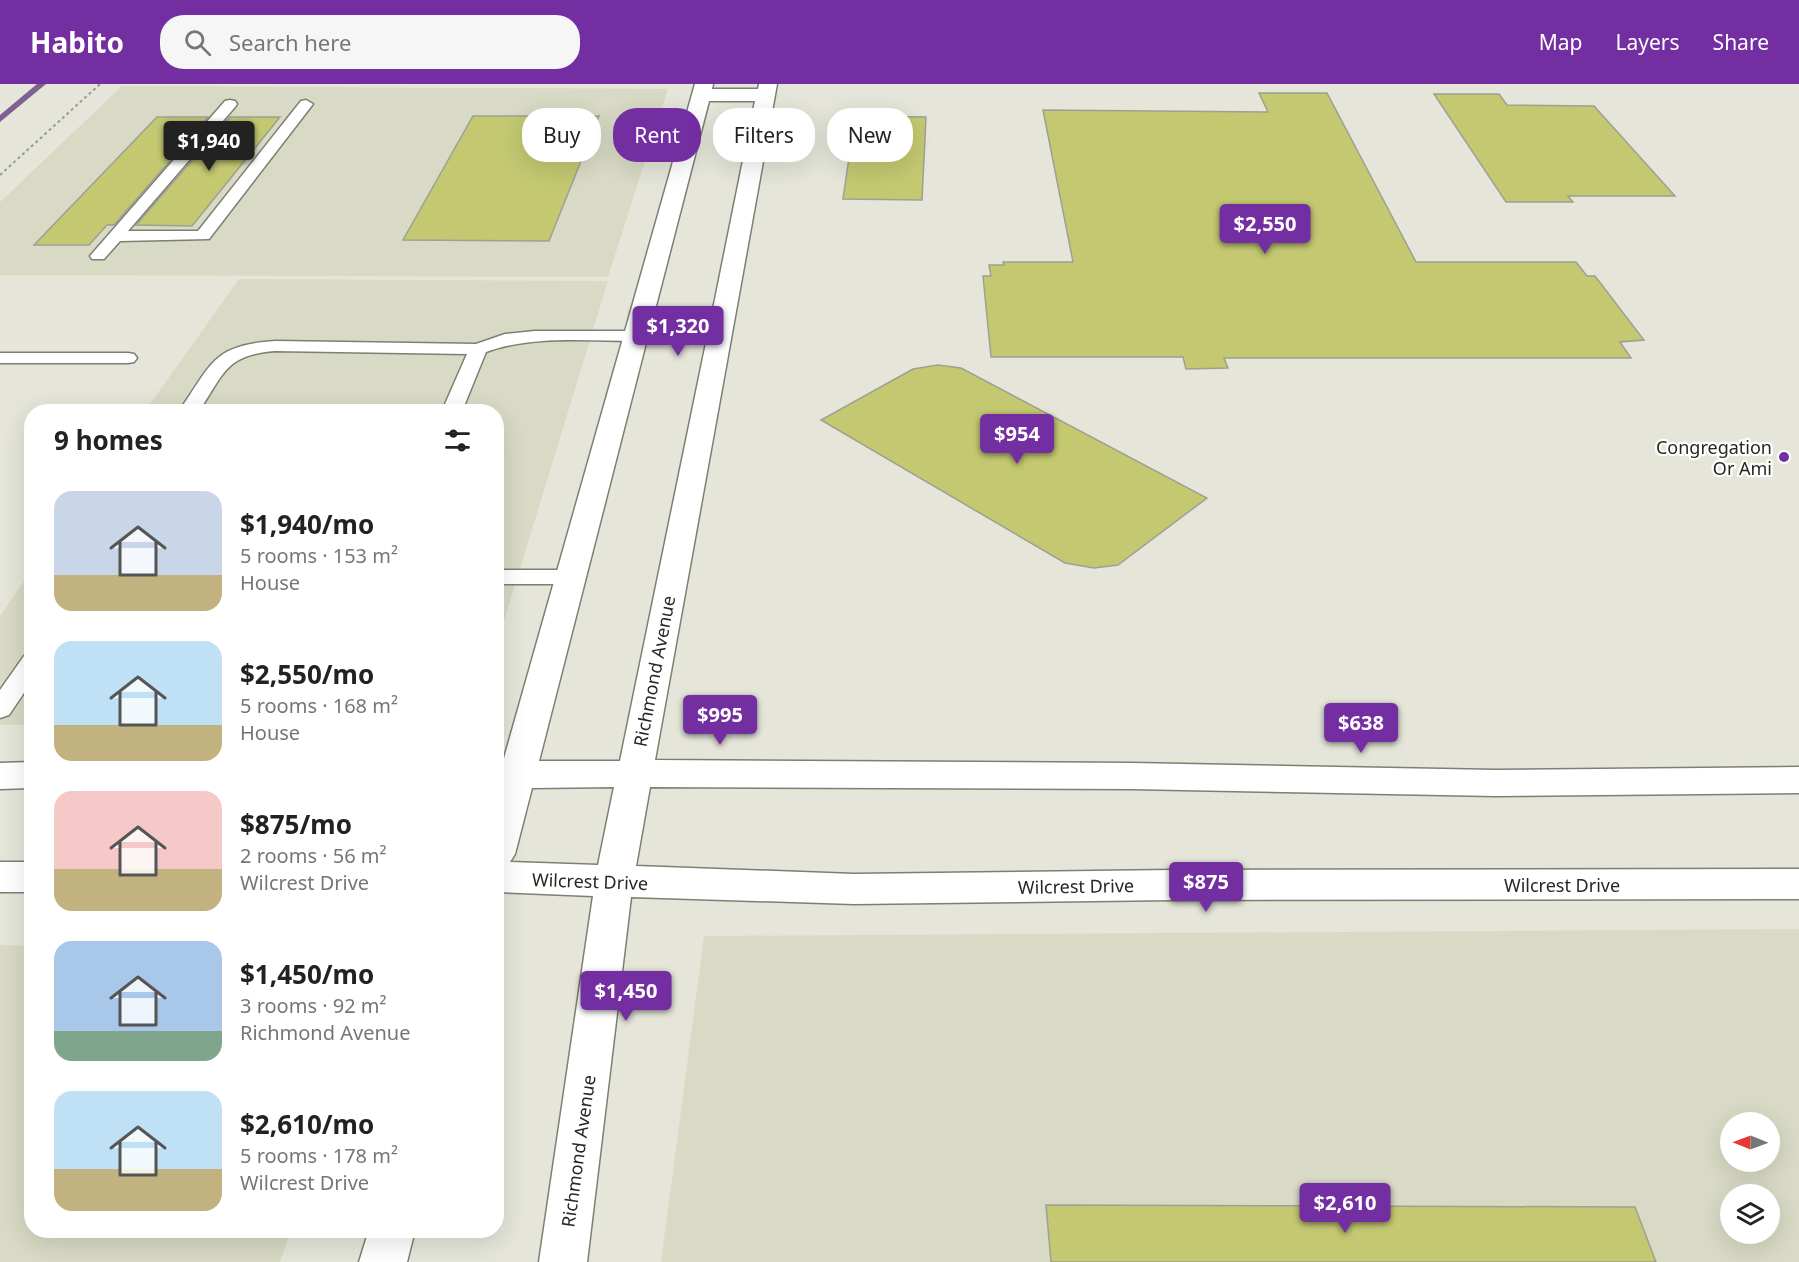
<!DOCTYPE html>
<html lang="en">
<head>
<meta charset="utf-8">
<style>
	:root { --surface:#fff; --page:#f6f6f6; --text:#222; --muted:#767676; --accent:#732ea2 }
	body { margin:0; font-family:"Noto Sans",sans-serif; background:var(--page); color:var(--text); height:100vh; display:flex; flex-direction:column; font-size:22px; white-space:nowrap }
	* { box-sizing:border-box; margin:0 }
	p { font-size:20px; color:var(--muted) }
	.icon { flex:none; width:33px; height:33px; fill:none; stroke:currentColor; stroke-width:2; stroke-linecap:round; stroke-linejoin:round }
	.map { position:relative; flex:1; overflow:hidden }
	.details { position:absolute; left:24px; top:320px; width:480px; height:834px; display:flex; flex-direction:column; background:var(--surface); border-radius:24px; box-shadow:0 6px 24px #0002 }
	.details>* { flex:none }
	.guide { position:absolute; left:522px; top:24px; width:570px; height:54px; display:flex; gap:12px }
	.needle { width:39px; rotate:271deg }
	.controls { position:absolute; left:1720px; top:1028px; display:grid; gap:12px }
	.controls a { display:grid; place-items:center; width:60px; height:60px; border-radius:50%; background:var(--surface); box-shadow:0 6px 24px #0002; font-size:30px }
	.price { position:absolute; translate:-50% -51px; padding:0 14px; border-radius:6px; background:var(--accent); color:#fff; font-size:20px; line-height:39px; filter:drop-shadow(0 2px 3px #0008) }
	.price::after { content:''; position:absolute; left:50%; top:36px; width:18px; height:14px; margin-left:-9px; background:inherit; clip-path:polygon(0 0,100% 0,50% 100%) }
	.price.current { background:#222; color:#fff }
	ul { padding:0; list-style:none }
	li { display:flex; align-items:center; gap:18px; height:150px; padding:0 30px }
	li span { display:grid; place-items:center; flex:none; width:168px; height:120px; border-radius:18px; color:#555 }
	li>.icon { margin-inline-start:auto }
	span .icon { width:72px; height:72px; fill:#fffc; stroke-width:1 }
	li b { font-size:26px }
	h2 { display:flex; justify-content:space-between; align-items:center; height:72px; padding:0 30px; font-size:26px }
	.pill { padding:0 21px; border-radius:24px; background:var(--surface); box-shadow:0 6px 24px #0002; font-size:21px; line-height:54px }
	.pill.current { background:var(--accent); color:#fff }
	header { display:flex; align-items:center; gap:36px; box-sizing:border-box; height:84px; padding:0 30px; background:var(--accent); color:#fff }
	header strong { font-size:28px }
	nav { display:flex; gap:33px; margin-inline-start:auto; font-size:21px }
	.search { width:420px; height:54px; background:var(--page); display:flex; align-items:center; gap:15px; box-sizing:border-box; padding:0 21px; border-radius:24px; color:var(--muted); font-size:22px }
	.map>svg:first-child { display:block }
	.built { fill:#d8dac5; fill-rule:evenodd }
	.lines { fill:none; stroke-linecap:round; stroke-linejoin:round }
	.stream { fill:#7c6191; fill-rule:evenodd }
	.building { fill:#c3c871; stroke:#9fa093; stroke-width:1.5 }
	.lane-casing { stroke:#7e7f73; stroke-width:3 }
	.secondary-casing { stroke:#7e7f73; stroke-width:3 }
	.path { stroke:#999a90; stroke-width:2; stroke-dasharray:3 3; stroke-linecap:butt }
	.lane { fill:#fff; fill-rule:evenodd }
	.secondary { fill:#fff; fill-rule:evenodd }
	.poi-dot { fill:#732ea2; stroke:#fff; stroke-width:2 }
	.labels { text-anchor:middle; dominant-baseline:central; stroke-width:4.5; stroke-linejoin:round; paint-order:stroke }
	.poi-label { font-size:18px; fill:#272722; stroke:#fff; text-anchor:end }
	.street-label { font-size:18px; fill:#272722; stroke:#fff }
</style>
</head>
<body>
<header>
<strong>Habito</strong>
<div class="search"><svg class="icon" aria-label="search" viewBox="0 0 24 24"><circle cx="10" cy="10" r="6"/><path d="M15 15l6 6"/></svg>Search here</div>
<nav><a>Map</a><a>Layers</a><a>Share</a></nav>
</header>
<div class="map">
<svg width="1799" height="1178" viewBox="0 0 1799 1178">
	<rect width="100%" height="100%" fill="#e5e6d9"/>
	<path class="built" d="M122,2L668,5L608,193L0,191V118Z
		M239,195L608,197L497,560L496,327H145Z
		M31,487V641H0V532Z
		M1799,845V1178H661L704,852ZM1731,1038H1770V1077H1731ZM1731,1110H1770V1149H1731Z
		M0,861L31,862L32,1146H291L280,1178H0Z"/>
	<g class="lines">
		<path class="stream" d="M37,0H46L0,38V31Z"/>
	</g>
	<path class="building" d="M1259,9H1327L1416,178H1576L1587,192H1595L1644,256L1620,258L1631,274H1224L1228,284L1186,285L1183,273H991L983,192H991L989,181H1004L1003,178H1073L1043,26L1268,28Z
		M1434,10H1499L1507,21L1594,22L1675,112H1568L1573,118H1506Z
		M473,32H599L549,157L403,156Z
		M855,32L926,33L922,116L843,115Z
		M157,33H208L114,141H107L89,161H34Z
		M230,33H280L192,142L136,141Z
		M938,281L961,284L1207,414L1118,481L1094,484L1065,479L821,336L913,285Z
		M1046,1121L1635,1123L1656,1178H1051Z"/>
	<g class="lines">
		<g class="lane-casing">
			<path id="lane" d="M230,16L235,17L237,20L235,23L128,147H198L301,17L306,16L313,20L209,155L120,157L104,175H92L90,172L225,17Z
				M535,247H637L643,248L646,252L643,256L637,257C587,257 533,251 486,268L462,327H442L467,270L275,267C225,271 224,290 199,327H179C212,280 212,261 275,257L476,260L505,250Z
				M0,269H128L134,270L137,274L134,278L128,279H0Z
				M496,486H572L580,488L583,493L580,498L572,500H496Z
				M32,570V597L9,631L0,634V606L24,572Z"/>
		</g>
		<g class="secondary-casing">
			<path id="secondary" d="M695,0H713L712,5H758L759,0H777L655,676L1132,679L1495,686L1799,683V709L1495,712L1132,705L650,703L636,782L854,790L1173,786L1799,785V815L1173,816L854,820L631,813L587,1178H539L593,812L496,808V678H503ZM709,17H755L709,245H650ZM646,259H706L620,677H539ZM614,703L598,781L510,778L515,770L532,704Z
				M32,678V704L0,705V679Z
				M0,778H32V808H0Z
				M369,1146H415L407,1178H359Z"/>
		</g>
		<path class="path" d="M0,91L100,0"/>
		<use href="#lane" class="lane"/>
		<use href="#secondary" class="secondary"/>
	</g>
	<circle class="poi-dot" cx="1784" cy="373" r="6"/>
	<g class="labels">
		<g class="poi-label">
			<text x="1772" y="363">Congregation<tspan x="1772" dy="21">Or Ami</tspan></text>
		</g>
		<g class="street-label">
			<text transform="translate(654 587) rotate(-79)">Richmond Avenue</text>
			<text transform="translate(590 797) rotate(2)">Wilcrest Drive</text>
			<text x="1562" y="801">Wilcrest Drive</text>
			<text transform="translate(1076 802) rotate(-1)">Wilcrest Drive</text>
			<text transform="translate(578 1067) rotate(-82)">Richmond Avenue</text>
		</g>
	</g>
</svg>
<div class="controls">
<a><svg class="needle" viewBox="-14 -14 28 28"><path d="M0-13l5 13h-10z" fill="#e53935"/><path d="M0 13l5-13h-10z" fill="#767676"/></svg></a>
<a><svg class="icon" aria-label="layers" viewBox="0 0 24 24"><path d="M12 4l9 5-9 5-9-5zM3 14l9 5 9-5"/></svg></a>
</div>
<b class="price current" style="left:209px;top:88px">$1,940</b>
<b class="price" style="left:1265px;top:171px">$2,550</b>
<b class="price" style="left:678px;top:273px">$1,320</b>
<b class="price" style="left:1017px;top:381px">$954</b>
<b class="price" style="left:720px;top:662px">$995</b>
<b class="price" style="left:1361px;top:670px">$638</b>
<b class="price" style="left:1206px;top:829px">$875</b>
<b class="price" style="left:626px;top:938px">$1,450</b>
<b class="price" style="left:1345px;top:1150px">$2,610</b>
<div class="guide">
<a class="pill">Buy</a>
<a class="pill current">Rent</a>
<a class="pill">Filters</a>
<a class="pill">New</a>
</div>
<section class="details">
<h2>9 homes<svg class="icon" aria-label="filters" viewBox="0 0 24 24"><path d="M4 7h16M4 17h16"/><circle cx="9" cy="7" r="2"/><circle cx="15" cy="17" r="2"/></svg></h2>
<ul>
<li><span style="background:linear-gradient(#c9d6e8 70%,#c2b280 0)"><svg class="icon" aria-label="home" viewBox="0 0 24 24"><path d="M3 11l9-7 9 7M6 9v11h12V9"/></svg></span><div><b>$1,940/mo</b><p>5 rooms · 153 m²</p><p>House</p></div></li>
<li><span style="background:linear-gradient(#bfe0f5 70%,#c2b280 0)"><svg class="icon" aria-label="home" viewBox="0 0 24 24"><path d="M3 11l9-7 9 7M6 9v11h12V9"/></svg></span><div><b>$2,550/mo</b><p>5 rooms · 168 m²</p><p>House</p></div></li>
<li><span style="background:linear-gradient(#f6c9c9 65%,#c2b280 0)"><svg class="icon" aria-label="home" viewBox="0 0 24 24"><path d="M3 11l9-7 9 7M6 9v11h12V9"/></svg></span><div><b>$875/mo</b><p>2 rooms · 56 m²</p><p>Wilcrest Drive</p></div></li>
<li><span style="background:linear-gradient(#a9c7e8 75%,#7fa58c 0)"><svg class="icon" aria-label="home" viewBox="0 0 24 24"><path d="M3 11l9-7 9 7M6 9v11h12V9"/></svg></span><div><b>$1,450/mo</b><p>3 rooms · 92 m²</p><p>Richmond Avenue</p></div></li>
<li><span style="background:linear-gradient(#bfe0f5 65%,#c2b280 0)"><svg class="icon" aria-label="home" viewBox="0 0 24 24"><path d="M3 11l9-7 9 7M6 9v11h12V9"/></svg></span><div><b>$2,610/mo</b><p>5 rooms · 178 m²</p><p>Wilcrest Drive</p></div></li>
</ul>
</section>
</div>
</body>
</html>
